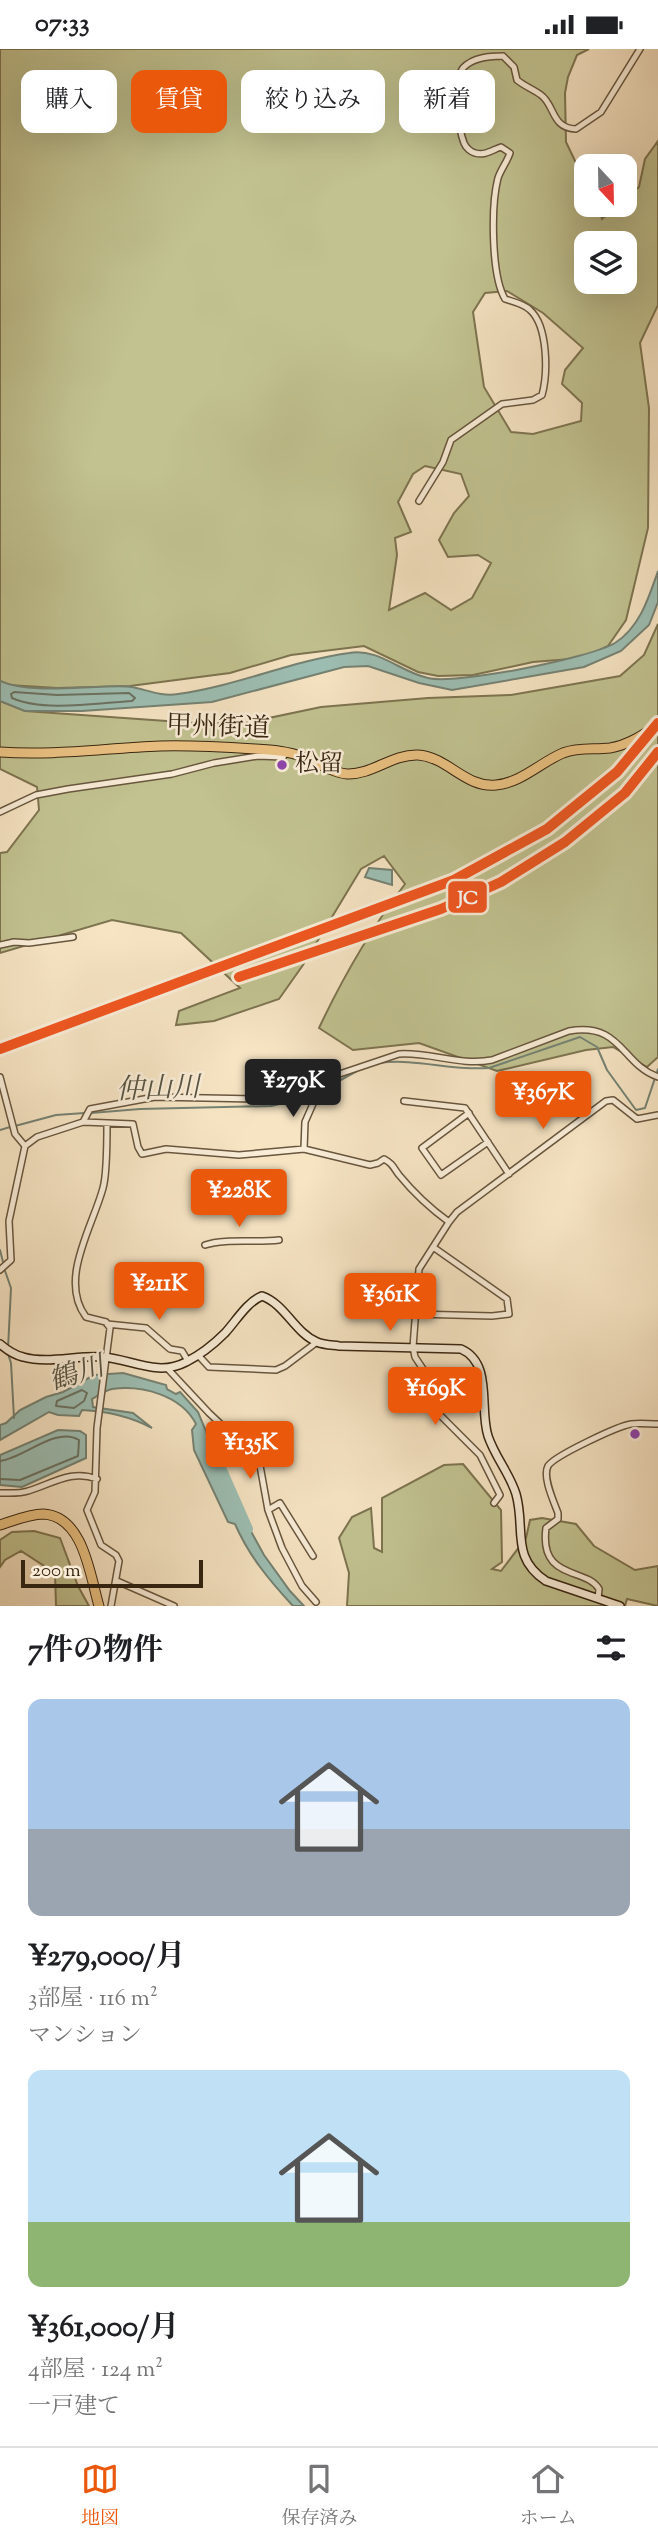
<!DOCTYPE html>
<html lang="ja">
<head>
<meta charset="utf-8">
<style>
	:root { --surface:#fff; --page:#f2f2f2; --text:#202124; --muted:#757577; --line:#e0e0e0; --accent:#ea580c }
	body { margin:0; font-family:"Sorts Mill Goudy","Noto Serif JP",serif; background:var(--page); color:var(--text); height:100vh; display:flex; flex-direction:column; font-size:26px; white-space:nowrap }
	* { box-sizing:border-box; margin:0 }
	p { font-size:23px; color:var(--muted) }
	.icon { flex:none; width:38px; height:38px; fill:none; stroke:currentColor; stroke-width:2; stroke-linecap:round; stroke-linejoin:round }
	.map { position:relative; height:1557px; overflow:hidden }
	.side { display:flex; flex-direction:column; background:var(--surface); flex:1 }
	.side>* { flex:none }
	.top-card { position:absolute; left:21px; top:21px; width:616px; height:63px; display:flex; gap:14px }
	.needle { width:46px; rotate:158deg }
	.buttons { position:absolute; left:574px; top:105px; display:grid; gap:14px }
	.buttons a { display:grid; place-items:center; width:63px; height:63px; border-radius:14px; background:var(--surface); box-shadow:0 7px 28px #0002; font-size:35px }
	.scale { position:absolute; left:21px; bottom:18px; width:182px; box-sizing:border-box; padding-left:7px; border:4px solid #392611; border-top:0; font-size:19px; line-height:24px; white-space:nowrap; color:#392611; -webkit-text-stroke:5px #f9edd8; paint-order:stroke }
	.price { position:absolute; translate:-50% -60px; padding:0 16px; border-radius:7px; background:var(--accent); color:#fff; font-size:23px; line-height:46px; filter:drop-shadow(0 2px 4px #0008) }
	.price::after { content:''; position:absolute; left:50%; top:42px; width:21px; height:16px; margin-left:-10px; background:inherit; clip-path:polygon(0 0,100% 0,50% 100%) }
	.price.selected { background:#222; color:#fff }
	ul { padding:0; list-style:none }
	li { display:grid; align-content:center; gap:14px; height:371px; padding:0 28px }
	li span { display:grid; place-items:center; height:217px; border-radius:14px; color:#555 }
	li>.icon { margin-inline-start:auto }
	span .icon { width:126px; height:126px; fill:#fffc; stroke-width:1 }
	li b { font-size:30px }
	h2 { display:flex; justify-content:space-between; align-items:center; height:84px; padding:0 28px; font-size:30px }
	.tag { padding:0 24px; border-radius:14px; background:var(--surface); box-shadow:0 7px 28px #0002; font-size:24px; line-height:63px }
	.tag.selected { background:var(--accent); color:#fff }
	.status { display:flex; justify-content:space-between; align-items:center; height:49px; padding:0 35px; background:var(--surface); direction:ltr }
	.status svg { height:19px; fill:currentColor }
	.menu { display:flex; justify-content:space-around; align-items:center; height:98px; border-top:2px solid var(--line); background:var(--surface); font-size:19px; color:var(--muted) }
	.menu a { display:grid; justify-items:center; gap:4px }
	.menu .selected { color:var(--accent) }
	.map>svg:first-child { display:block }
	.green { fill:#c1c290; stroke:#7d7450; stroke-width:2; fill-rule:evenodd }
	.water { fill:#9dbfb4; stroke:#758273; stroke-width:2 }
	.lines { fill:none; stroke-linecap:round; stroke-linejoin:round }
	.shore { stroke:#6b7262; stroke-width:2 }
	.stream { stroke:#758273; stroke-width:2 }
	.river { stroke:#9dbfb4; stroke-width:10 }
	.street-casing { stroke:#68563e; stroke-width:8 }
	.secondary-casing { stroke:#392611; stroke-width:10 }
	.highway-casing { stroke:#392611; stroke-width:11 }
	.street { stroke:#f9edd8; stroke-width:5 }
	.secondary { stroke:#f9edd8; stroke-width:7 }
	.highway { stroke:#ebc282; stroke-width:9 }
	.rail-1-casing { stroke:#f9edd8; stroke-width:16 }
	.rail-1 { stroke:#f15620; stroke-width:10 }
	.bus-dot { fill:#8e44ad; stroke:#f9edd8; stroke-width:2.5 }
	.labels { text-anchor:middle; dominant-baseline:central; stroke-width:5; stroke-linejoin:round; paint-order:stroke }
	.bus-label { font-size:24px; fill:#392611; stroke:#f9edd8; text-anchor:start }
	.street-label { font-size:26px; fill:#392611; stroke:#f9edd8 }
	.water-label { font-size:28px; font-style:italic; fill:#575442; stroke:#f9edd8 }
	.line-badge { stroke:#f9edd8; stroke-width:2.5 }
	.badge-label { font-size:19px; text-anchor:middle; font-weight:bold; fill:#fff }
</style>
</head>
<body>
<div class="status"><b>07:33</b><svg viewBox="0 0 49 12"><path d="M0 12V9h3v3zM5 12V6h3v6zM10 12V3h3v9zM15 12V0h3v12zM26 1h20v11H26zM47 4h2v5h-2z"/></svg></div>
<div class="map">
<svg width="658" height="1557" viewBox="0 0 658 1557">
	<rect width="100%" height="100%" fill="#f6e4c3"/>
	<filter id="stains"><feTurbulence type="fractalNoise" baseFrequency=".00286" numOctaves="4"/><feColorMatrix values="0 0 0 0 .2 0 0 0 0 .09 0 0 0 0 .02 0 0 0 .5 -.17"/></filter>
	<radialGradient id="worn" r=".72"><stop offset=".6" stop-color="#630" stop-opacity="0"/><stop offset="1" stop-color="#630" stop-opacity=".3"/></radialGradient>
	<path class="green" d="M0,0H589L577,6L568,28L565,44L566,93L586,135V156H598L602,170L618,156H625V150L639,138L645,110L658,92V256L640,294L649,359L648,479L626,571L608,597L583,609L533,613L473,626L438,627L418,623L364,597L291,606L230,624L130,637L57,639L8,636L0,632ZM586,194H625V233H586ZM507,242L543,264L583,299L565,321L562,335L582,354L581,372L533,385L511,383L484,338L473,263L485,244ZM425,417L461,425L469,447L454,464L439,491L448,508L478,506L491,514L472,549L451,561L425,544L389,561L397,506L395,489L411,483L398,453L413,425Z
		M658,575V1008L647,1018L613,998L586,1001L497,1022L419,994L353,1001L319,979C343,928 370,881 405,835L384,807L361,820L303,916L279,950L214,972L176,976L179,962L240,939L181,884L112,871L0,904V804L7,803L39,761L37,738L0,720V652L25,662L195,674H245L321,658L428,649L511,646L620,627L644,606Z
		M463,1415L501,1461L502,1513L492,1520L501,1522L526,1489L530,1471L542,1469L576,1475L594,1497L635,1521L658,1517V1557L627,1550L625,1557H347L349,1524L339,1489L352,1468L371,1459L374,1499L382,1503V1449L444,1416Z
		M34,1482L60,1489L78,1537L89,1557H56L55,1524L21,1502L5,1511L0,1518V1491L12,1483Z"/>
	<path class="water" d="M658,522V553L649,576L621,602L584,618L452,641L419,634L368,617L344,618L212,653L82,662H25L0,652V632C24,643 68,639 95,638C107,638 120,636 132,638C147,641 162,648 178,645C237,637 291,612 349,604C379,599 400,623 428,629C456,636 590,609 615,594C640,578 649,548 658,522Z
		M369,819L392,821V836L365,828Z
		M123,1324L166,1336L167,1340L176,1345L180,1343L198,1363L237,1457L264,1506L290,1542L304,1557H293C269,1531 249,1507 235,1475L228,1473L194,1401L192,1381L196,1375C181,1346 142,1336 112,1340C105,1341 98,1347 92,1350L93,1358L133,1364L152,1379C131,1368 106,1362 82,1361L79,1367L58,1366L49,1363L0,1391V1376L6,1374L20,1361L46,1348L63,1343L94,1326Z
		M58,1381L80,1382L86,1386V1409L22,1438L0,1436V1406Z"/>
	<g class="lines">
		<path class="shore" d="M14,643L57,646L129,644L135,649L132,652C97,654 43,663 12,649L11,645Z
			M82,1341L87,1344L84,1352L74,1359L56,1357L57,1352Z
			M0,1412C24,1409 56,1377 79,1391L78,1407L20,1431L0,1430"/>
		<path class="stream" d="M379,1014C416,1009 452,1022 489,1019L580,988L597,998L607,1021L636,1061L645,1059L658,1020
			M91,1064L140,1060L271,1057L284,1054L337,1033L357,1022
			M15,1077L56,1066L85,1064
			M0,1081L10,1078
			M0,1201L3,1213
			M4,1219L11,1239L8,1300
			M8,1305L11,1314L14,1369"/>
		<path class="river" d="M222,1421L248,1480"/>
		<g class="street-casing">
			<path id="street" d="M419,452L443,413L451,391L502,355L533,351L542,346C548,324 548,277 530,261C524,255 514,253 505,250C491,226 491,156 498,129C501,120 507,113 510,104L501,98C492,101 485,107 475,104C471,103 466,99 464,94C458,79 453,32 463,19C473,8 490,7 503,7L514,18L517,31C524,37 533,40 541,46C555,56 551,79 576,80L601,63L640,0
				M0,763L36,746L68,740L172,725L214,714L258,707L283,708L287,703
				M0,896L14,893L29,894L73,888
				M0,1028L15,1085L25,1097
				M404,1052L465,1059L509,1125
				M469,1064L422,1099L441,1126L488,1093
				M83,1073L90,1060L155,1048L257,1050L271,1048L399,1005C431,1003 460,1017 492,1011L569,982C622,973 621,1015 658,1028
				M107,1074C107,1090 107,1125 103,1139C93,1177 58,1231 86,1268L106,1273L110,1279L97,1379L95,1443L87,1461L101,1496L116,1506L119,1512L111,1557
				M304,1100L305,1073L316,1048L310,1034
				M205,1196C225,1189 257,1194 279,1191
				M0,1221L11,1211L9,1172L25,1097L37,1088L83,1073L133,1075L138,1098L142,1105L166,1100L239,1106L304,1100L370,1116L378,1114L384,1110C393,1115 393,1118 399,1126C413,1143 431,1160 449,1173
				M415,1265L492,1267L509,1265L507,1250L433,1198
				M107,1275L146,1279L170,1300L182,1302L188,1312
				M198,1306L209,1318L276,1321L285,1317L317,1293
				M167,1319L209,1364L259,1411L268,1461L282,1499L302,1537L316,1553
				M0,1444C9,1444 19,1445 28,1442C52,1435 71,1420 97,1430
				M494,1454L500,1446L480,1406L441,1367L435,1357L423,1320L415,1308L413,1298L419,1220L449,1173L457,1163L606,1052L613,1051L637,1070L658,1066
				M268,1461L280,1454L313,1507
				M117,1532L174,1557
				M598,1550L599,1540C586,1518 539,1532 546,1479L558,1470V1464C554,1453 542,1428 548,1417C554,1407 618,1377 631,1375C639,1374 649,1375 658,1375"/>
		</g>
		<g class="secondary-casing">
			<path id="secondary" d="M0,1295C7,1301 14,1306 23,1308C48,1315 77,1306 103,1308C131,1310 158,1328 186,1313C200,1306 214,1295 225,1284C236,1272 247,1253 262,1247C285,1255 295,1284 317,1293C324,1296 332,1296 339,1297L461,1300C493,1314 479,1359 488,1387C495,1408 510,1425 516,1445C526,1480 510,1508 546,1532L620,1557"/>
		</g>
		<g class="highway-casing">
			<path id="highway" d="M0,703C53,707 106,699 160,697C191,696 224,698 255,700C271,701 288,702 303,708C317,713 332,724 347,725C372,726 392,705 418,706C448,708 465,739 496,736C521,734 541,713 563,704C579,698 594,701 610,699C628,696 643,686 658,676
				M0,1476C13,1472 29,1465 43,1465C84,1467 90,1527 99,1557"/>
		</g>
		<use href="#street" class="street"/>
		<use href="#secondary" class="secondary"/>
		<use href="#highway" class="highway"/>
		<g class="rail-1-casing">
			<path id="rail-1" d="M239,928L441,860L501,833L565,793L625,744L658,703
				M0,1000L454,831L547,780L617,723L658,674"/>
		</g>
		<use href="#rail-1" class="rail-1"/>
	</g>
	<g class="bus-dot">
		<circle cx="282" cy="716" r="6"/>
		<circle cx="635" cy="1385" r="6"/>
	</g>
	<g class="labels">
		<g class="bus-label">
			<text x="295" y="716">松留</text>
		</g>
		<g class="street-label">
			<text transform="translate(218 679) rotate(2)">甲州街道</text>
		</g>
		<g class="water-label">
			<text transform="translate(158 1041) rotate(-2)">仲山川</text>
			<text transform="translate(77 1326) rotate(-18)">鶴川</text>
		</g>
	</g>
	<rect class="line-badge" x="447" y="831" width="41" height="34" rx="7" fill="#f15620"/>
	<g class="badge-label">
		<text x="468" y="855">JC</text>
	</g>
	<rect width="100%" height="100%" filter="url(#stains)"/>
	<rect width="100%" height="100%" fill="url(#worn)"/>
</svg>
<div class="buttons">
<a><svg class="needle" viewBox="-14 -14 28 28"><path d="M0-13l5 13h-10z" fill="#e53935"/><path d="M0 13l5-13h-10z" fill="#757577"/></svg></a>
<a><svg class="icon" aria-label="layers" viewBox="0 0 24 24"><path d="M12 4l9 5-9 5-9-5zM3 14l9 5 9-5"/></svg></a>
</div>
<div class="scale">200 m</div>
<b class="price selected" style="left:293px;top:1070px">¥279K</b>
<b class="price" style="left:543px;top:1082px">¥367K</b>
<b class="price" style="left:239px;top:1180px">¥228K</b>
<b class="price" style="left:159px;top:1273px">¥211K</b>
<b class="price" style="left:390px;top:1284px">¥361K</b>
<b class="price" style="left:435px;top:1378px">¥169K</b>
<b class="price" style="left:250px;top:1432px">¥135K</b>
<div class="top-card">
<a class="tag">購入</a>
<a class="tag selected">賃貸</a>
<a class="tag">絞り込み</a>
<a class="tag">新着</a>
</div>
</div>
<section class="side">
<h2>7件の物件<svg class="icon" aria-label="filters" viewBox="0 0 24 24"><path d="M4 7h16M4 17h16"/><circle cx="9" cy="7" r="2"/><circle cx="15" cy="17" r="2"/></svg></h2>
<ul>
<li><span style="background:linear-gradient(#a9c7e8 60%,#9aa5b1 0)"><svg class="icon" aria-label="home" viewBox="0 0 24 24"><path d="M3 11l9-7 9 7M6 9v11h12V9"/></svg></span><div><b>¥279,000/月</b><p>3部屋 · 116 m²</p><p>マンション</p></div></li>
<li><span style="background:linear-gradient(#bfe0f5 70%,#8fb573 0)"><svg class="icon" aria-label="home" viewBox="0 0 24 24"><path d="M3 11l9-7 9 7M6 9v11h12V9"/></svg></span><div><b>¥361,000/月</b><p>4部屋 · 124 m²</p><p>一戸建て</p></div></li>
</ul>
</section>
<nav class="menu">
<a class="selected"><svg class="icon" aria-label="map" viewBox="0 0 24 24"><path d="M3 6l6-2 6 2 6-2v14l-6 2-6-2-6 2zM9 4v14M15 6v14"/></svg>地図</a>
<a><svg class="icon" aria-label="saved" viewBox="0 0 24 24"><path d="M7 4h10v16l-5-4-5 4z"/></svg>保存済み</a>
<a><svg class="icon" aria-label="home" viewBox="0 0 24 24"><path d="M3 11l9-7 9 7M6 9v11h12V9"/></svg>ホーム</a>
</nav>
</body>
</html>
